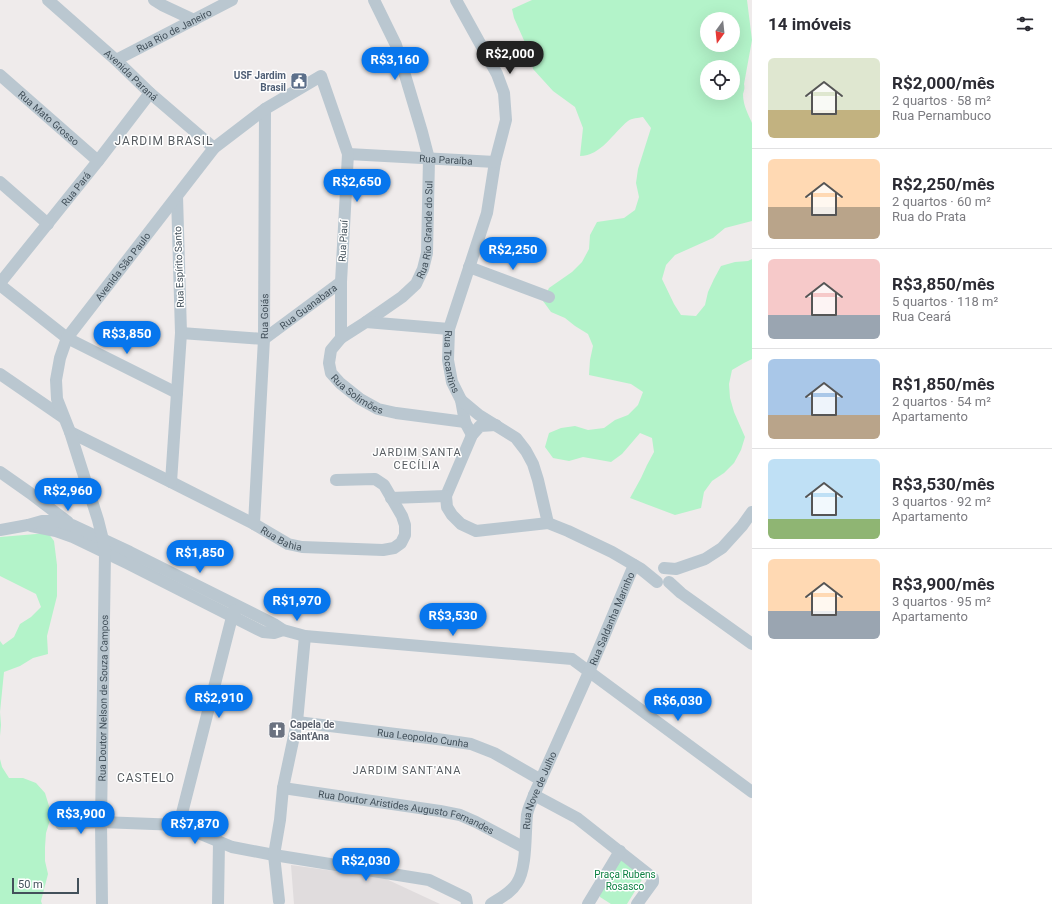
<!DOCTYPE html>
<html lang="pt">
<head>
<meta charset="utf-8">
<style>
	:root { --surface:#fff; --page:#f2f2f3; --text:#2b2b33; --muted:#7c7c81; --line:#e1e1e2; --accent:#0776ed }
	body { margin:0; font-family:Roboto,sans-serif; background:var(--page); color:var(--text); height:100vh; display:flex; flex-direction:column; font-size:15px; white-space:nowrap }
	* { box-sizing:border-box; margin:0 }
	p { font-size:13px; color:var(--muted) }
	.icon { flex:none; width:22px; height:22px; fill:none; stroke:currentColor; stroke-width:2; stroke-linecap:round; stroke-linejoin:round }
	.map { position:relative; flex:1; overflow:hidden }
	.side { display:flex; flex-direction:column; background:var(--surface); width:300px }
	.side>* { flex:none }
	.needle { width:26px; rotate:195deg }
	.tools { position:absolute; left:700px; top:12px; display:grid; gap:8px }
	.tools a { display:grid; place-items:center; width:40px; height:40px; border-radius:50%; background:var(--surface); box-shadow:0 4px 16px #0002; font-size:20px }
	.scale { position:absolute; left:12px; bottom:10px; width:67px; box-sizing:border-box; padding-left:4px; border:2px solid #42505a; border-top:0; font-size:11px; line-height:14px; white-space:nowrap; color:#42505a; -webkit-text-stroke:3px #fff; paint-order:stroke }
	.price { position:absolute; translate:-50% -34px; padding:0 9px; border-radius:14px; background:var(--accent); color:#fff; font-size:13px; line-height:26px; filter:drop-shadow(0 1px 2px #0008) }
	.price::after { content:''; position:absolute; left:50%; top:24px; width:12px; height:9px; margin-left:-6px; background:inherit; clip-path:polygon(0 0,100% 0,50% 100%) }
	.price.selected { background:#222; color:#fff }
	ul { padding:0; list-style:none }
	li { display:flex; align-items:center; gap:12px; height:100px; padding:0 16px }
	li+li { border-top:1px solid var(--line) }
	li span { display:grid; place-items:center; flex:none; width:112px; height:80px; border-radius:6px; color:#555 }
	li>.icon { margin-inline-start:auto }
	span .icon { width:48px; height:48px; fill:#fffc; stroke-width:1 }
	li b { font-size:17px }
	h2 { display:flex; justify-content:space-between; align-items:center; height:48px; padding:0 16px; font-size:17px }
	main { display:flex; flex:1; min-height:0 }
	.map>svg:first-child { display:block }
	.education { fill:#e0dcdd }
	.green { fill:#b3f3c9; fill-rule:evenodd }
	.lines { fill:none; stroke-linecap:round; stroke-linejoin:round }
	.minor { stroke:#bac7d0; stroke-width:12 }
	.labels { text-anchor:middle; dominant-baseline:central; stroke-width:3; stroke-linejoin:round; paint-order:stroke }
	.street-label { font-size:10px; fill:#42505a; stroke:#fff }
	.service-label { font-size:10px; font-weight:bold; fill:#4e5e75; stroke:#fff; text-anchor:end }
	.worship-label { font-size:10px; font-weight:bold; fill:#5b616d; stroke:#fff; text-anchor:start }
	.park-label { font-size:10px; fill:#0d8142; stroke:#fff }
	.neighbourhood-label { font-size:11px; letter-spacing:1px; fill:#575c61; stroke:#fff }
	.quarter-label { font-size:12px; letter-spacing:1px; fill:#575c61; stroke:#fff }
</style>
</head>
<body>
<main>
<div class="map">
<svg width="752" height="904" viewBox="0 0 752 904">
	<rect width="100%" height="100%" fill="#efebeb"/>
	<path class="education" d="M291,865L384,878L440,904H294Z"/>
	<path class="green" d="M532,0H747L752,40L744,84C745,88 744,91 743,94C743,105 748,114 752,123V221L725,228L713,238L675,255L666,265L662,279L674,304L681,315L696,316L705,305L708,292L714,279L721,266L735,262L748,261L752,259V359L744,363L732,370L729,384L730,398L734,412L745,437L741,450L734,463L724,473L712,481L704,492L701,508L675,515L630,498L641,478L647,465L654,452L652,438L640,433L622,454L611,462L583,457L569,461L553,458L545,447L549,433L561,428L575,426L588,430L604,428L615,420L628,415L638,405L643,392L631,384L589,375L590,360L593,346L588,334L575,326L565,318L551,312L543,301L549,288L572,272L582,262L589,249L590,235L597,222L624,218L635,210L639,197L636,183L638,169L651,128L643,117C638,118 632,118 628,121C613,133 601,156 580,156L583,128L575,107L553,91L533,69L531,56L514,18L512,9ZM707,19H733V45H707ZM707,67H733V93H707Z
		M48,533L54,541L57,565V596L47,636L48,654L33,658L20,666L4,672L0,712L1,725L0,736V641L3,645L14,637L20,624L31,617L41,607L36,594L0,576V537Z
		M0,759L2,767L9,778H23L36,783L45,793L49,806L50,820L46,833L45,847V861L48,874L41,901L42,904H0Z
		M622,859L643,878L627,904H611L600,897V894L619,860Z"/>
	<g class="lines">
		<g class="minor">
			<path id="s1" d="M48,0L116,60L150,93L214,148"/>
			<path d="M154,0L162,5L194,20"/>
			<path id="s2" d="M456,0L497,74L504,93L506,120L495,162L487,213L449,329L448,360L452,382L461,400L465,422L472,435"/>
			<path id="s3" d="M116,60L232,0"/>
			<path id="s4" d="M0,75L98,161"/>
			<path id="s5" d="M348,154L495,162"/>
			<path d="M0,182L48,224"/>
			<path d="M469,267L549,297"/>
			<path id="s6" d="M0,283L98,161L150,93"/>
			<path d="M0,285L67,338L177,393"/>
			<path id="s7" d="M366,322L402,297L416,284L423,269L427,253L429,159L422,132L396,45L374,0"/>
			<path id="s8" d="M449,329L366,322L341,338L331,350L329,363L331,373L340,383L360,399L378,409L396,413L465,422"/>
			<path id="s9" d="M181,333L264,339L341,282"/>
			<path d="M0,374L64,418"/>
			<path d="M461,400L479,415L516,438L526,451L533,464L538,480L548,523"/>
			<path d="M496,425L480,426L472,435L446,496L447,507L452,515L461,524L476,531L548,523L568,531L612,552L641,569L657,582"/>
			<path id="s10" d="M70,432L171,482L254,524L288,544L302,547L383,550L394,548L401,543L405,535V525L402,516L384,485L375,479L336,480"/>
			<path d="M0,472L30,493L68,522"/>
			<path d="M171,482L181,333L177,196"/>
			<path d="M391,498L446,496"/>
			<path id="s11" d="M254,524L264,339L265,109"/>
			<path d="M31,526L56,531L73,537L127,563L263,632L274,633L283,630"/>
			<path d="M0,530L28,525L42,521H55L72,525L130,552L274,624L283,630L305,636L572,659L752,792"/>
			<path d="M664,568L676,569L705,559L722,548L742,526L752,512"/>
			<path d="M669,582L681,593L752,644"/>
			<path id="s12" d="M297,722L437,739L471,744L494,753L541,780"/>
			<path id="s13" d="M283,788L440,811L460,815L476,822L525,848"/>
			<path d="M534,795L577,818L653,878V882L637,904"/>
			<path d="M61,824L101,822L179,825L232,847L274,855L429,880L466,898L467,904"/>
			<path d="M179,825L232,617L235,610"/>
			<path d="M279,901L274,855L280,820L283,788L297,722L305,636"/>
			<path id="s14" d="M102,904L101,822L105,553L103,540L98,520L70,432L57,399L56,380L60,358L67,338L214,148L265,109L321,76L348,154L341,282V338"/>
			<path d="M218,904L219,842"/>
			<path id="s15" d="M491,904C500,898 511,893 517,883C527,868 525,834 527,815C528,808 532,801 534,795L589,672L634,565"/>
			<path d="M588,904L620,851"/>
		</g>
	</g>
	<defs>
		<g id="civic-square" transform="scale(0.9)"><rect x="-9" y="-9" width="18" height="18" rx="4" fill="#5c6f8a" stroke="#fff"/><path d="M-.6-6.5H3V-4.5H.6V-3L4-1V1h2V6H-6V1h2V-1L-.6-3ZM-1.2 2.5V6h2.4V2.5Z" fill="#fff"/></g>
		<g id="church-square" transform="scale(0.9)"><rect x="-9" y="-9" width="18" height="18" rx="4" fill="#6b7280" stroke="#fff"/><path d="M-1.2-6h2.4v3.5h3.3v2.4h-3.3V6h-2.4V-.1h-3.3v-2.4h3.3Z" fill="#fff"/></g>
	</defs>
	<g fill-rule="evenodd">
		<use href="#civic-square" x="299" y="81"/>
		<use href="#church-square" x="277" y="730"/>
	</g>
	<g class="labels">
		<g class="street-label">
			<text stroke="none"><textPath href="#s3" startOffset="65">Rua Rio de Janeiro</textPath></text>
			<text stroke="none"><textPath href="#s1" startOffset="112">Avenida Paraná</textPath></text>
			<text stroke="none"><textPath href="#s4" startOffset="65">Rua Mato Grosso</textPath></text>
			<text stroke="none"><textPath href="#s5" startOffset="98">Rua Paraíba</textPath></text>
			<text stroke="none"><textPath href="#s6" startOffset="121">Rua Pará</textPath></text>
			<text stroke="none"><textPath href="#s7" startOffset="119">Rua Rio Grande do Sul</textPath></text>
			<text transform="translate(343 241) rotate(-87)">Rua Piauí</text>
			<text stroke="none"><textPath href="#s14" startOffset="666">Avenida São Paulo</textPath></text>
			<text transform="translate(179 267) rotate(-92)">Rua Espírito Santo</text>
			<text stroke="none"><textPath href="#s9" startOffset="138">Rua Guanabara</textPath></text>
			<text stroke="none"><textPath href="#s11" startOffset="208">Rua Goiás</textPath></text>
			<text stroke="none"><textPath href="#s2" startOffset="382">Rua Tocantins</textPath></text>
			<text stroke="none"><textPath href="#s8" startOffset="186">Rua Solimões</textPath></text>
			<text stroke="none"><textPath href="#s10" startOffset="237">Rua Bahia</textPath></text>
			<text stroke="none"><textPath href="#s15" startOffset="317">Rua Saldanha Marinho</textPath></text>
			<text stroke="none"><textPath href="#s14" startOffset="206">Rua Doutor Nelson de Souza Campos</textPath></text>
			<text stroke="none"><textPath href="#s12" startOffset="127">Rua Leopoldo Cunha</textPath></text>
			<text stroke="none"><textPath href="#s15" startOffset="130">Rua Nove de Julho</textPath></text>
			<text stroke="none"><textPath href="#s13" startOffset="126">Rua Doutor Aristides Augusto Fernandes</textPath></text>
		</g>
		<g class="service-label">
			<text x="286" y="75">USF Jardim<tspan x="286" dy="12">Brasil</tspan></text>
		</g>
		<g class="worship-label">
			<text x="290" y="724">Capela de<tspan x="290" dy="12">Sant'Ana</tspan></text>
		</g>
		<g class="park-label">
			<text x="625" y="874">Praça Rubens<tspan x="625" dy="12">Rosasco</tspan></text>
		</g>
		<g class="neighbourhood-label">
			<text x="417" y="452">JARDIM SANTA<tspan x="417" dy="13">CECÍLIA</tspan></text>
			<text x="407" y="770">JARDIM SANT'ANA</text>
		</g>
		<g class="quarter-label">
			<text x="164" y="141">JARDIM BRASIL</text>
			<text x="146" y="778">CASTELO</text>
		</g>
	</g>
</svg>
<div class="tools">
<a><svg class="needle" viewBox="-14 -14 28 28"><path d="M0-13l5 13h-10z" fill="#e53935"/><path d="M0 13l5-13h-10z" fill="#7c7c81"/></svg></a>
<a><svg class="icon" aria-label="locate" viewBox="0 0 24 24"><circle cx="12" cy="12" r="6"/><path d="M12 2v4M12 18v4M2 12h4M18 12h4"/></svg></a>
</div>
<div class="scale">50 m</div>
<b class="price selected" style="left:510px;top:75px">R$2,000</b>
<b class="price" style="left:395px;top:81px">R$3,160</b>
<b class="price" style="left:357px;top:203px">R$2,650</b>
<b class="price" style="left:513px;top:271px">R$2,250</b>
<b class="price" style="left:127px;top:355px">R$3,850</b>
<b class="price" style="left:68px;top:512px">R$2,960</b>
<b class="price" style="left:200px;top:574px">R$1,850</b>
<b class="price" style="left:297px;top:622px">R$1,970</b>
<b class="price" style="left:453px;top:637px">R$3,530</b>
<b class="price" style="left:219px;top:719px">R$2,910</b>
<b class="price" style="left:678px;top:722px">R$6,030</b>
<b class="price" style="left:81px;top:835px">R$3,900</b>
<b class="price" style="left:195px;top:845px">R$7,870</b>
<b class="price" style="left:366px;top:882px">R$2,030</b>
</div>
<section class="side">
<h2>14 imóveis<svg class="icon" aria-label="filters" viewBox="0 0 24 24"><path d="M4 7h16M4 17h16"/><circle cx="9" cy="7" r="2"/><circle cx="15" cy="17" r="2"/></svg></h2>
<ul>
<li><span style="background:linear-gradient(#dfe7d0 65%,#c2b280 0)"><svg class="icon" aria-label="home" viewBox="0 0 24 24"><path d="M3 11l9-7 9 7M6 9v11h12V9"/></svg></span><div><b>R$2,000/mês</b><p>2 quartos · 58 m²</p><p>Rua Pernambuco</p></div></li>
<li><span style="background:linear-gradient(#ffd9b3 60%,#b9a48a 0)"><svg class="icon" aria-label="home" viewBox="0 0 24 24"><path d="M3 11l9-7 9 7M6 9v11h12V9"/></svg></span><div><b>R$2,250/mês</b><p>2 quartos · 60 m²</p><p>Rua do Prata</p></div></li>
<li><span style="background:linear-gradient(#f6c9c9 70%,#9aa5b1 0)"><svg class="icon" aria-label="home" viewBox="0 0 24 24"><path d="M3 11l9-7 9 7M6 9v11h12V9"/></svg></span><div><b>R$3,850/mês</b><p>5 quartos · 118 m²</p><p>Rua Ceará</p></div></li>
<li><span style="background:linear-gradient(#a9c7e8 70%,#b9a48a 0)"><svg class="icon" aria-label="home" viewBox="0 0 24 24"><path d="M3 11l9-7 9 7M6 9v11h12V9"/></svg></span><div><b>R$1,850/mês</b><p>2 quartos · 54 m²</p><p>Apartamento</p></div></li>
<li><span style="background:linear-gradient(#bfe0f5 75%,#8fb573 0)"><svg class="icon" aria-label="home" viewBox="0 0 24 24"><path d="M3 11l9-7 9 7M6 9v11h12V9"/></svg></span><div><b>R$3,530/mês</b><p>3 quartos · 92 m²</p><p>Apartamento</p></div></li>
<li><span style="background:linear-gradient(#ffd9b3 65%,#9aa5b1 0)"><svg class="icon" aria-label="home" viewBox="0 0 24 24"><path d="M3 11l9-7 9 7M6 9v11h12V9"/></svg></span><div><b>R$3,900/mês</b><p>3 quartos · 95 m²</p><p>Apartamento</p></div></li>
</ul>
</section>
</main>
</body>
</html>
